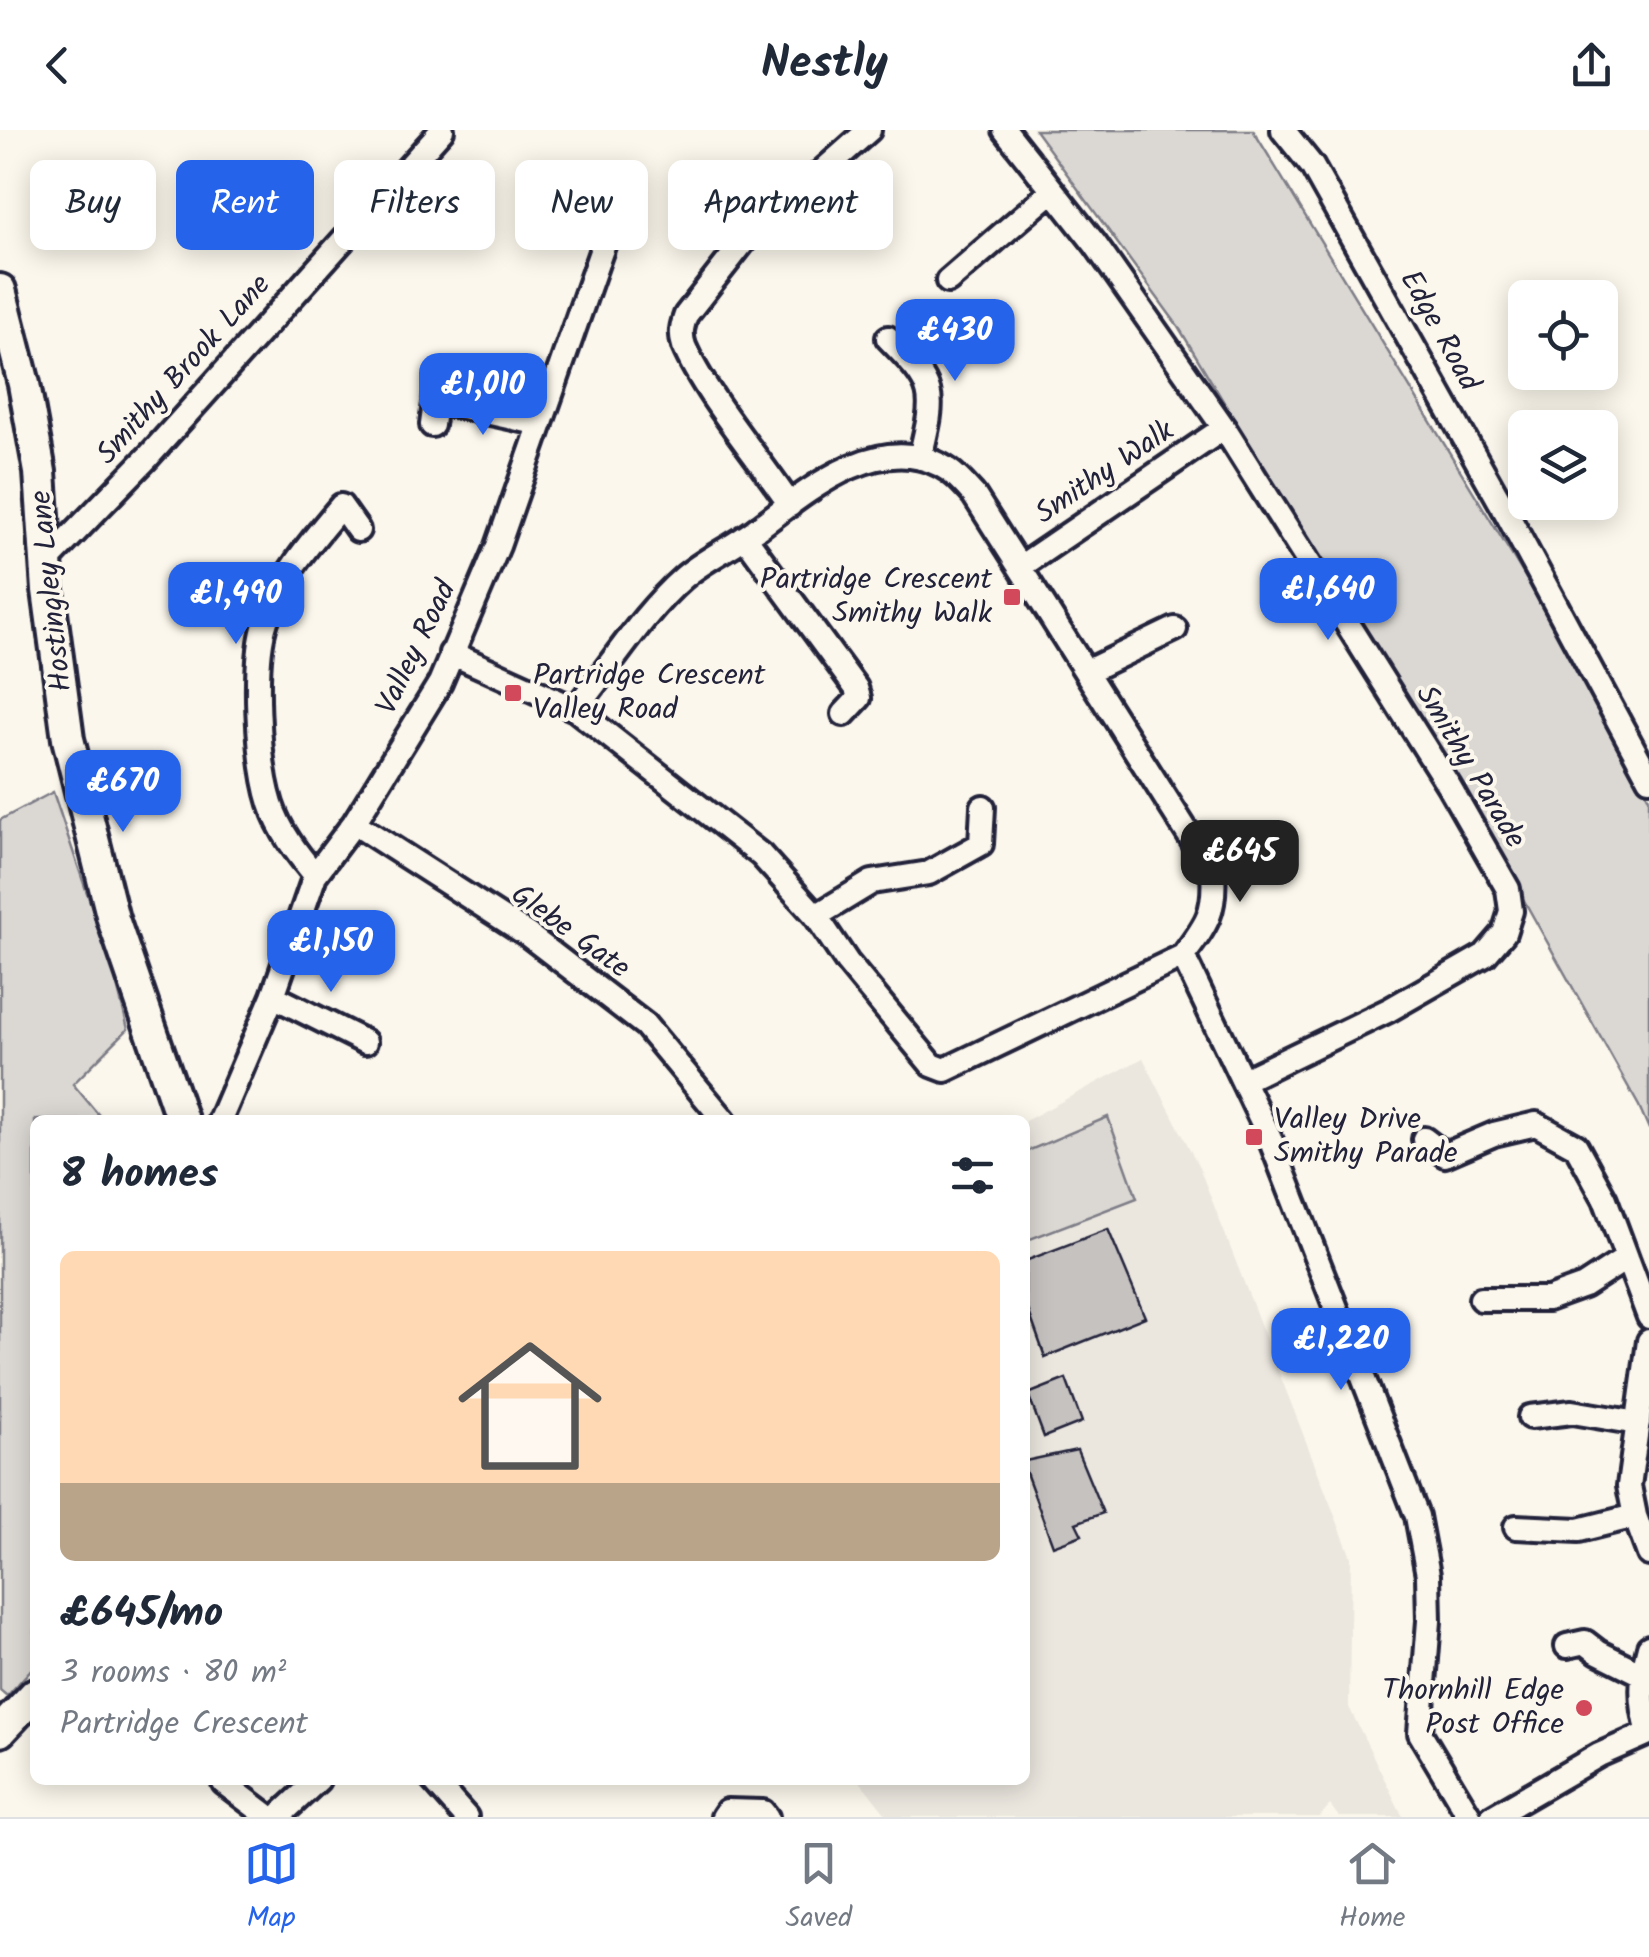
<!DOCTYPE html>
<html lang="en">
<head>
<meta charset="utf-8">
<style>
	:root { --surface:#fff; --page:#f6f6f7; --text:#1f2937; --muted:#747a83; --line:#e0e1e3; --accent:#2563eb }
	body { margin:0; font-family:Kalam,sans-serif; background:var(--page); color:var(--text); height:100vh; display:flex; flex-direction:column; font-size:38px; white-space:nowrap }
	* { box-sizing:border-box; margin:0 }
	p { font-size:32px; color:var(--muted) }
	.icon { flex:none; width:55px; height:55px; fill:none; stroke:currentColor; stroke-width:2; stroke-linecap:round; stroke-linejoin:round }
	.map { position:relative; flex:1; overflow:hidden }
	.details { position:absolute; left:30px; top:985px; width:1000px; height:670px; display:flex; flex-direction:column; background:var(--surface); border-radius:15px; box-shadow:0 5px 25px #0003 }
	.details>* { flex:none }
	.top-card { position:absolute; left:30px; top:30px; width:1000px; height:90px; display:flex; gap:20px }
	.fabs { position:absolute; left:1508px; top:150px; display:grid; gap:20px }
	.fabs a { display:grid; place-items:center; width:110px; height:110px; border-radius:15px; background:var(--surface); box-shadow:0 5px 25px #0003; font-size:50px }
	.price { position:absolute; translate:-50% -85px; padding:0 22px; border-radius:20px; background:var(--accent); color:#fff; font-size:32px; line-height:65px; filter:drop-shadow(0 2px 5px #0008) }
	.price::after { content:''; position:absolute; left:50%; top:60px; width:30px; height:22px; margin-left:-15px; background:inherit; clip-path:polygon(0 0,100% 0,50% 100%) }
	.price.selected { background:#222; color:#fff }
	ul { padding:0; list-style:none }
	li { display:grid; align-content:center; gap:20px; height:530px; padding:0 30px }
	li+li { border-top:2px solid var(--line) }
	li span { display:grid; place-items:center; height:310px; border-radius:15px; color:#555 }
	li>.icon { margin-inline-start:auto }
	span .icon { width:180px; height:180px; fill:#fffc; stroke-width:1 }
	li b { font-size:42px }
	h2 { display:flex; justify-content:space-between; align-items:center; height:120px; padding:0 30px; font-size:42px }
	.chip { padding:0 35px; border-radius:15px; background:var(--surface); box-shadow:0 5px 25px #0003; font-size:35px; line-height:90px }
	.chip.selected { background:var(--accent); color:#fff }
	header { display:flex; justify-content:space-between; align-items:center; height:130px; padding:0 30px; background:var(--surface); font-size:45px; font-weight:700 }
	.dock { display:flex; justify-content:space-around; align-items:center; height:140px; border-top:2px solid var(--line); background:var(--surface); font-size:28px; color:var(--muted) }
	.dock a { display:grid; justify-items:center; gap:5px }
	.dock .selected { color:var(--accent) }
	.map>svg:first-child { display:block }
	.built { fill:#ebe7df }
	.green { fill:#dbd8d3; stroke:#7e7d87; stroke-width:2.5 }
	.building { fill:#c6c2c0; stroke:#22223b; stroke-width:2.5 }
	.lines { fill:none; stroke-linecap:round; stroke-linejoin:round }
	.minor-casing { stroke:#22223b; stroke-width:30 }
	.major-casing { stroke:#22223b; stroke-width:38 }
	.minor { stroke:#fbf7ec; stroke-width:22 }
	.major { stroke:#fbf7ec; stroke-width:30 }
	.poi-dot { fill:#d1495b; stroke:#fbf7ec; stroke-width:4 }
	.labels { text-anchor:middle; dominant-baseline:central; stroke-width:8; stroke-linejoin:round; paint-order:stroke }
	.street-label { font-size:30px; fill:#22223b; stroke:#fbf7ec }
	.poi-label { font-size:30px; fill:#22223b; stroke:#fbf7ec; text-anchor:end }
</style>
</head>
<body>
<header><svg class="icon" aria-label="back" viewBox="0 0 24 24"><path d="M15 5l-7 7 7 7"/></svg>Nestly<svg class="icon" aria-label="share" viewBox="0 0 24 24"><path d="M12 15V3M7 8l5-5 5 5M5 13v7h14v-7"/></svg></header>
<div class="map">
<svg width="1649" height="1687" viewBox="0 0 1649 1687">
	<rect width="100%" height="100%" fill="#fbf7ec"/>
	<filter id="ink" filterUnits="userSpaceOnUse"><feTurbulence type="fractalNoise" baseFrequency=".01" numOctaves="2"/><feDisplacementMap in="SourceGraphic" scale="20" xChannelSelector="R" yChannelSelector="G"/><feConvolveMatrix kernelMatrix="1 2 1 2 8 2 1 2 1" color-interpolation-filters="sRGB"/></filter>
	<g filter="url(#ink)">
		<path class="built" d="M1143,928L1199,1037L1351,1427L1349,1577L1403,1687H1339L1330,1675L1319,1687H888L859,1650H1025V991Z"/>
		<path class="green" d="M1035,0H1253L1580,537L1649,668V999L1639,976L1460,656L1400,565L1178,196Z
			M53,662L113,840L128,899L73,954L103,990H35V1535L7,1566L0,1560V690Z
			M1108,987L1137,1068L1025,1111V1022Z"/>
		<path class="building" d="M1108,1099L1145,1187L1045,1227L1025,1171V1131Z
			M1066,1249L1082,1292L1044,1307L1028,1264Z
			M1077,1320L1103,1383L1076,1393L1082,1405L1053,1416L1025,1340V1331Z"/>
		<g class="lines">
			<g class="minor-casing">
				<path id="minor" d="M1005,0L1095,114L1224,298L1449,656L1508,759L1511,781L1504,803L1485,825L1389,880L1244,950
					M1283,0L1312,36L1507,384L1649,648
					M948,151L1051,62
					M888,208C937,258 936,261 920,328
					M436,271L541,294
					M432,295L437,257
					M790,375C759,328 705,265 684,216C680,204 682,196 686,185L763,87L800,61L869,0
					M745,407L856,558L859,568L844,584
					M48,430L148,327L442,0
					M1020,437L1224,298
					M451,523L575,579L761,725L816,786L847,832L932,935L945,940L1183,826C1206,795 1216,783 1213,743L974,365C964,354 954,342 940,335C874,301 803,365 754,401C731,418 705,429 683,448C641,485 611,536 575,579
					M1088,541L1175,499
					M354,693L528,805L645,895L724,990
					M315,745C297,723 280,702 271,674C258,633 252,532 266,491C279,448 313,409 341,376L358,400
					M816,786L872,752L929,743L981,714L983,677
					M1183,826L1269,1006L1417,1386L1428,1445L1429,1491L1420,1603L1470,1687
					M273,866L365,912
					M220,990L273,866L315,745L354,693L440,553L498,416L625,53
					M1424,1009L1445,1025L1494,1004L1536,994L1576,1016L1605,1069L1649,1187
					M1481,1169H1548L1584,1156L1627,1128
					M1649,1211L1629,1356L1635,1386L1649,1424
					M1530,1287L1572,1282L1638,1293
					M1516,1397L1579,1400L1635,1386
					M1567,1516L1585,1512L1598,1522L1642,1544
					M1649,1603C1640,1572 1640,1549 1649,1517
					M433,1650L466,1687
					M224,1653L269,1687
					M278,1687L318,1650
					M723,1687L727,1681L763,1682L767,1687
					M1492,1687L1599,1625L1649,1603"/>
			</g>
			<g class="major-casing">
				<path id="major" d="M0,160L24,254L40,342L48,460L68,609L113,789L182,990
					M0,1601L35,1564"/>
			</g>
			<use href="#minor" class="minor"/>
			<use href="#major" class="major"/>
		</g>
	</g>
	<g class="poi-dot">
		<rect x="1002" y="457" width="20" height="20" rx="5"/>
		<rect x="503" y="553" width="20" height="20" rx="5"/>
		<rect x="1244" y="997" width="20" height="20" rx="5"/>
		<circle cx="1584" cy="1578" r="10"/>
	</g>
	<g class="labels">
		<g class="street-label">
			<text transform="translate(1439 201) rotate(61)">Edge Road</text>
			<text transform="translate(184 240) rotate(-48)">Smithy Brook Lane</text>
			<text transform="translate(1105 343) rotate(-34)">Smithy Walk</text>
			<text transform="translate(52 461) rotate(-96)">Hostingley Lane</text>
			<text transform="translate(417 518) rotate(-64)">Valley Road</text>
			<text transform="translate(1470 637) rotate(59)">Smithy Parade</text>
			<text transform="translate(570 802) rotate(36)">Glebe Gate</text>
		</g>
		<g class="poi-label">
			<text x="992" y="450">Partridge Crescent<tspan x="992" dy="34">Smithy Walk</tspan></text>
			<text x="533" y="546" text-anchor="start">Partridge Crescent<tspan x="533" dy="34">Valley Road</tspan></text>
			<text x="1274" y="990" text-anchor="start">Valley Drive<tspan x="1274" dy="34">Smithy Parade</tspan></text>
			<text x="1564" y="1561">Thornhill Edge<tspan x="1564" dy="34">Post Office</tspan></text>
		</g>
	</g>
</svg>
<div class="fabs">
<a><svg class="icon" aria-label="locate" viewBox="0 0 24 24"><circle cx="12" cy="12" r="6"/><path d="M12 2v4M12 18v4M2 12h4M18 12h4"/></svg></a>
<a><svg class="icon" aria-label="layers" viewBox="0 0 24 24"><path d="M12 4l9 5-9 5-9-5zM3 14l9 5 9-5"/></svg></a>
</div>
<b class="price" style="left:955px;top:254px">£430</b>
<b class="price" style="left:483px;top:308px">£1,010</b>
<b class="price" style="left:1328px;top:513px">£1,640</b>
<b class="price" style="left:236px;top:517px">£1,490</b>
<b class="price" style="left:123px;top:705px">£670</b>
<b class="price selected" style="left:1240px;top:775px">£645</b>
<b class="price" style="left:331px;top:865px">£1,150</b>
<b class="price" style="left:1341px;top:1263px">£1,220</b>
<div class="top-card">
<a class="chip">Buy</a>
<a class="chip selected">Rent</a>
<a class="chip">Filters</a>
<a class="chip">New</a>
<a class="chip">Apartment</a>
</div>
<section class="details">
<h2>8 homes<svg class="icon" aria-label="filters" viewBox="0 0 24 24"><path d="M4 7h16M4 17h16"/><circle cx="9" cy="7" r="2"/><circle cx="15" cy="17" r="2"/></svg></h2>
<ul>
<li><span style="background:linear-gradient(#ffd9b3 75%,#b9a48a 0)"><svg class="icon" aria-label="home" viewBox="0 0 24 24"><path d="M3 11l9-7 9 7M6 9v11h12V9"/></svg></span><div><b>£645/mo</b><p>3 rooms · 80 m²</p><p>Partridge Crescent</p></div></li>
</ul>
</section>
</div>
<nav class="dock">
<a class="selected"><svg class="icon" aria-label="map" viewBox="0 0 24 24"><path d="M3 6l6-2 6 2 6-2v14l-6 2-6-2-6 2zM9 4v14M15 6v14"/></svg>Map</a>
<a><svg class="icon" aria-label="saved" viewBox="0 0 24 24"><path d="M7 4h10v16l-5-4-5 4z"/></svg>Saved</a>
<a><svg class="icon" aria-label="home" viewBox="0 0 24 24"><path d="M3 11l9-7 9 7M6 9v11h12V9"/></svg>Home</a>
</nav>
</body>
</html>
